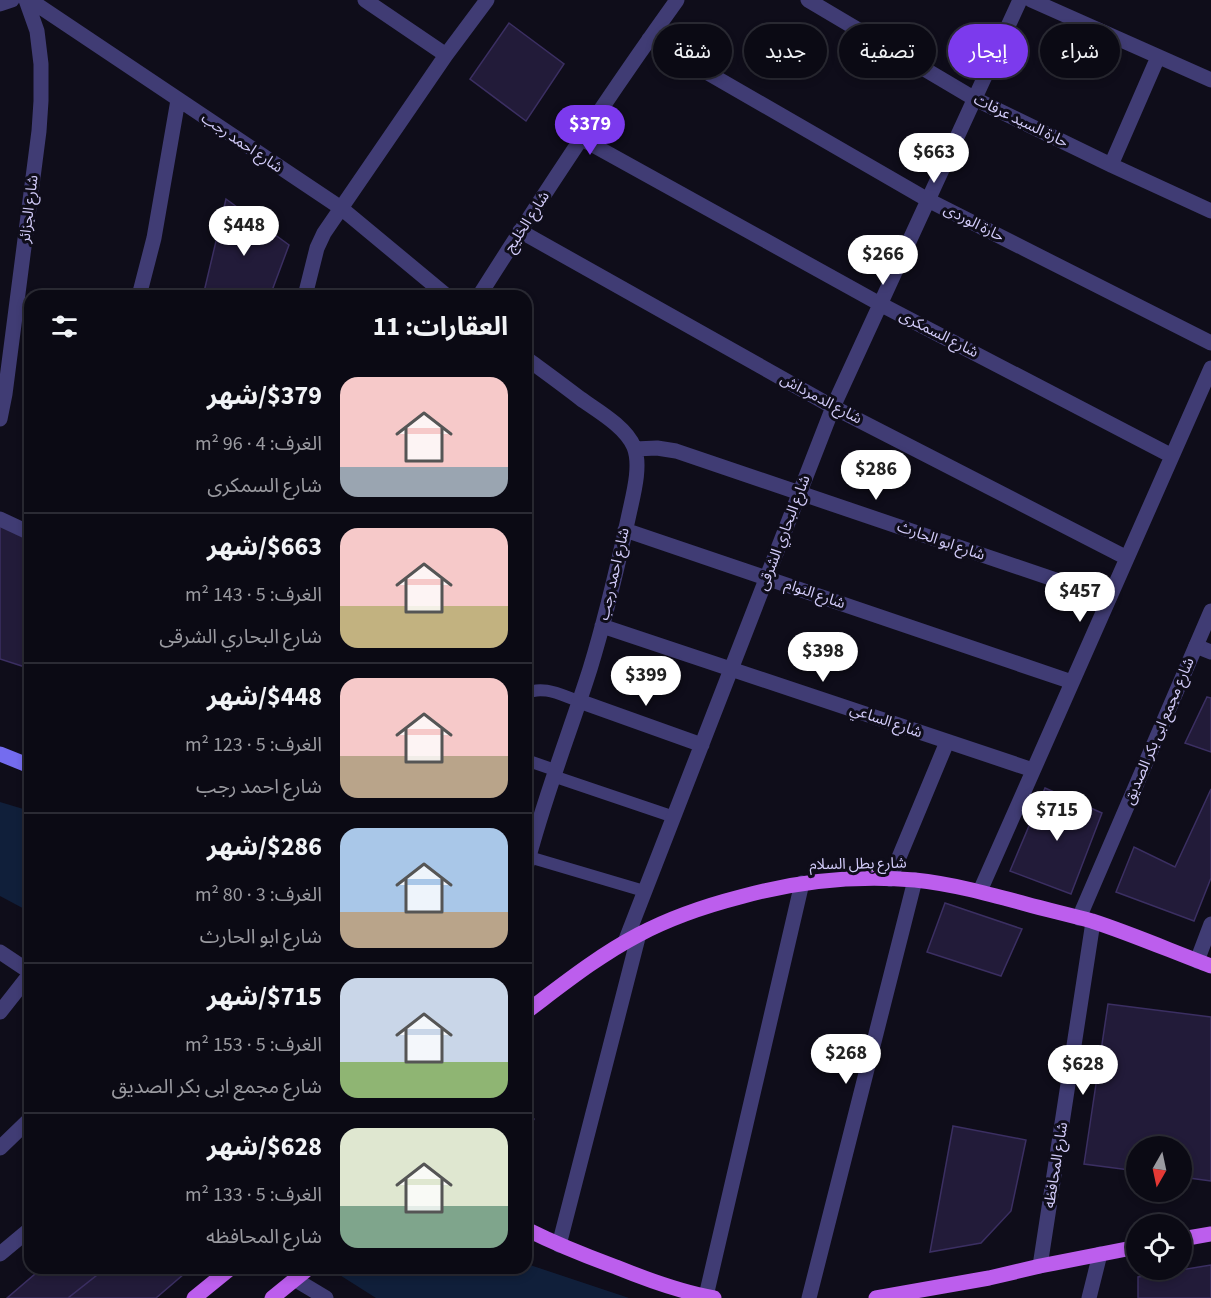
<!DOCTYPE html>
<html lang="ar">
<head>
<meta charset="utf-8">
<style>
	:root { --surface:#0b0a14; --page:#14131d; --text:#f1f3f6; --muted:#9a9aa0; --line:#2b2b34; --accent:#7c3aed }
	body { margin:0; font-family:"Source Sans 3","Noto Sans Arabic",sans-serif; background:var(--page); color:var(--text); direction:rtl; height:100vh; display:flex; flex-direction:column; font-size:22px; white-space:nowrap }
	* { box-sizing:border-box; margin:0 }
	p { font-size:20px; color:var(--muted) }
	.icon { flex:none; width:33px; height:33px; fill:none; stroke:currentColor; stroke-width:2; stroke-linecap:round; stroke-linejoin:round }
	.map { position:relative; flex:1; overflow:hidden; direction:ltr }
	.details { position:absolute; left:24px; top:290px; width:508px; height:984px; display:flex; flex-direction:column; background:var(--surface); border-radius:18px; box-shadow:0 3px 9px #0003,0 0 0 2px var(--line); direction:rtl }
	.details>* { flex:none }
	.guide { position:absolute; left:550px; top:24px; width:570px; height:54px; direction:rtl; display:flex; gap:12px }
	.needle { width:39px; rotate:189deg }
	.fabs { position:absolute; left:1126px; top:1136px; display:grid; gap:12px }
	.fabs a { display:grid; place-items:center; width:66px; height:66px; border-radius:50%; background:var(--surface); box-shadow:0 3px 9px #0003,0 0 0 2px var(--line); font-size:30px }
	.price { position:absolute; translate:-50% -51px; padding:0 14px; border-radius:21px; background:#fff; color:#222; font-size:20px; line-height:39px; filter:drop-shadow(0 2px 3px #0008) }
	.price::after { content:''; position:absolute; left:50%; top:36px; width:18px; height:14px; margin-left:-9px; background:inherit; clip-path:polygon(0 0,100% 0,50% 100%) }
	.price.current { background:var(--accent); color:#fff }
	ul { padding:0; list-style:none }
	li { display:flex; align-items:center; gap:18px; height:150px; padding:0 24px }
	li+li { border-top:2px solid var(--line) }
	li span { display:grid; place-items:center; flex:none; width:168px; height:120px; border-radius:18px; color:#555 }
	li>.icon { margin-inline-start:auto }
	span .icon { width:72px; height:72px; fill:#fffc; stroke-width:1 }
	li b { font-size:26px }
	h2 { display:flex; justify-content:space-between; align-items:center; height:72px; padding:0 24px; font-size:26px }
	.chip { padding:0 21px; border-radius:27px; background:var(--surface); box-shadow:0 3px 9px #0003,0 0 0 2px var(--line); font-size:21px; line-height:54px }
	.chip.current { background:var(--accent); color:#fff }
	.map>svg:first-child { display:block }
	.water { fill:#101f3a }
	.building { fill:#221b39; stroke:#3b2f62; stroke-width:1.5 }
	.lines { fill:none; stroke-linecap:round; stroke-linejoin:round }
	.service { stroke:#403c74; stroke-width:12 }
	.minor { stroke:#403c74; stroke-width:15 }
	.tertiary { stroke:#403c74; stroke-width:15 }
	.secondary { stroke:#746cef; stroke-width:15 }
	.primary { stroke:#bc5eed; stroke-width:15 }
	.labels { text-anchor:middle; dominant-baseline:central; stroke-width:6; stroke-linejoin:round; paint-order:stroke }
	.street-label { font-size:15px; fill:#d2cbf9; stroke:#0f0d1a }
</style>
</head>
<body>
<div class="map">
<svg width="1211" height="1298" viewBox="0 0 1211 1298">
	<rect width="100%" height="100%" fill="#0f0d1a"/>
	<path class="water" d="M0,802L30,811V912L0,896Z
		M527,1264L629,1298H376L335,1272L333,1268H526Z"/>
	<path class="building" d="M509,23L564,64L526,121L470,79Z
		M226,199L289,245L270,296H203Z
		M0,524L30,540V658L25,667L0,659Z
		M1207,697L1211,698V752L1185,743Z
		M1045,788L1102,813L1071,894L1010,871Z
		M1211,789V878L1194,921L1116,892L1134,847L1175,867Z
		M945,903L1022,929L1001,976L927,952Z
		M1108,1004L1211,1017V1181L1182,1177V1146H1137V1171L1084,1164Z
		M526,1115L534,1119L526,1134Z
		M953,1126L1026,1140L1011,1211L981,1243L930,1252Z
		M1211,1265V1298H1138V1277Z
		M42,1268H106L68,1298H7Z
		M106,1268H191L156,1298H68Z"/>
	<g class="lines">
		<path class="service" d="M526,694C542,684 563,696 579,701
			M526,760L555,770
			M553,776L674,817
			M529,857L644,891"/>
		<path class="minor" d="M30,0L341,208L447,296
			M365,0L446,55
			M808,0L975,99L1111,165L1211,211
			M1031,0L1211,80
			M0,4L12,0
			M649,39L928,200L1211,343
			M582,139L880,304L1172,456
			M1111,165L1158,57
			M520,231L833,407L1127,558
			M139,296L154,238L178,100
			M305,296L317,248L324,233L446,55L487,0
			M479,296C543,195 608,96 677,0
			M526,358C545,372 563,385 581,399C598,411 626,427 634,447C642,467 632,499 628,519C617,569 605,620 590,669C569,735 543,800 526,868
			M0,419L5,394L39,131L41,101V64L37,31L26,0
			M635,449L657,448L676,451L1109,598
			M0,519L30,533
			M625,530L1072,682
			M602,626L1033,770
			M1196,646L1211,652
			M579,701L702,745
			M890,879L947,742
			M980,891L1211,368
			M625,942L833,407L1020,0
			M1197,961L1211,924
			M0,1012L30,974
			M0,1148L30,1119
			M559,1245L639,934
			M0,1254L30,1229
			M1040,1266L1093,922
			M706,1296L802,883
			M809,1298L915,880
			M1089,1298L1100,1254"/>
		<path class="tertiary" d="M1079,918L1211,611
			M0,952L30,972
			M296,1280L326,1298"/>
		<path class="secondary" d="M0,754L30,766"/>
		<path class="primary" d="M526,1012C562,985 598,956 638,935C670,918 705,906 740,897C797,881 856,875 915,880C953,884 989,894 1026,904C1048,910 1070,915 1092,921C1132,934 1171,951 1211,966
			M526,1229C556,1244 586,1256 616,1267C648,1280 681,1292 714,1298
			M1182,1239L1211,1234
			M194,1298L231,1268
			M272,1298L309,1268
			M876,1298L989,1278L1040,1266L1137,1247"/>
	</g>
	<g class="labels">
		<g class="street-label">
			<text transform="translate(1021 121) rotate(26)">حارة السيد عرفات</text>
			<text transform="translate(242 143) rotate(34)">شارع احمد رجب</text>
			<text transform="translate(29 209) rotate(-83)">شارع الجزائر</text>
			<text transform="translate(527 222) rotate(-57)">شارع الخليج</text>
			<text transform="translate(974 223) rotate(27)">حارة الوردى</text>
			<text transform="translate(939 334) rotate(27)">شارع السمكرى</text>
			<text transform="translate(821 399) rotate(28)">شارع الدمرداش</text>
			<text transform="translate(784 533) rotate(-69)">شارع البحاري الشرقى</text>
			<text transform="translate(941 541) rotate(19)">شارع ابو الحارث</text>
			<text transform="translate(614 574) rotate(-77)">شارع احمد رجب</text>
			<text transform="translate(815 594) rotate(19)">شارع النوام</text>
			<text transform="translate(886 721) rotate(19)">شارع الساعي</text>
			<text transform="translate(1159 731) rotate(-67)">شارع مجمع ابى بكر الصديق</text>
			<text transform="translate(858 864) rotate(-1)">شارع بطل السلام</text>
			<text transform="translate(1056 1165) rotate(-81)">شارع المحافظه</text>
		</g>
	</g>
</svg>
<div class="fabs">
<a><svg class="needle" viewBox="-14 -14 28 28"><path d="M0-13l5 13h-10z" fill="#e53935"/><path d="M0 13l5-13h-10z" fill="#9a9aa0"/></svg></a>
<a><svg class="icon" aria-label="locate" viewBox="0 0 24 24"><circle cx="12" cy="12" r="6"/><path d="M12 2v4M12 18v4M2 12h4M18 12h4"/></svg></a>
</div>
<b class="price current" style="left:590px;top:156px">$379</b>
<b class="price" style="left:934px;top:184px">$663</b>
<b class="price" style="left:244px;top:257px">$448</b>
<b class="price" style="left:883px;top:286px">$266</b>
<b class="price" style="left:876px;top:501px">$286</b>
<b class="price" style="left:1080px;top:623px">$457</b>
<b class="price" style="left:823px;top:683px">$398</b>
<b class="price" style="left:646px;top:707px">$399</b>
<b class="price" style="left:1057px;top:842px">$715</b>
<b class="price" style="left:846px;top:1085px">$268</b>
<b class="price" style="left:1083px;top:1096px">$628</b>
<div class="guide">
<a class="chip">شراء</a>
<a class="chip current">إيجار</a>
<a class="chip">تصفية</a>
<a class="chip">جديد</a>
<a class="chip">شقة</a>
</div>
<section class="details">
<h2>العقارات: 11<svg class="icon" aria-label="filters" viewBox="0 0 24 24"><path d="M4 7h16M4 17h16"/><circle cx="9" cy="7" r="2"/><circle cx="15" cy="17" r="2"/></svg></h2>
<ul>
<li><span style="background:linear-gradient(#f6c9c9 75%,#9aa5b1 0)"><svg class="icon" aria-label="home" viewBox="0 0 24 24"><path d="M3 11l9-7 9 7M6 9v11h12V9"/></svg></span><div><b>$379/شهر</b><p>الغرف: 4 · 96 m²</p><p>شارع السمكرى</p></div></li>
<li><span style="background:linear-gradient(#f6c9c9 65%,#c2b280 0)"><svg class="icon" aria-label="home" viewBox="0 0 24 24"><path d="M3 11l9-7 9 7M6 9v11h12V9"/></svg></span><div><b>$663/شهر</b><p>الغرف: 5 · 143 m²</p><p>شارع البحاري الشرقى</p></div></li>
<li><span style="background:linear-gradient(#f6c9c9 65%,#b9a48a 0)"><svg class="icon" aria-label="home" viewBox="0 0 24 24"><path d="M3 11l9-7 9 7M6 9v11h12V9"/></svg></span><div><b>$448/شهر</b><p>الغرف: 5 · 123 m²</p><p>شارع احمد رجب</p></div></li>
<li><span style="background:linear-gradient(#a9c7e8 70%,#b9a48a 0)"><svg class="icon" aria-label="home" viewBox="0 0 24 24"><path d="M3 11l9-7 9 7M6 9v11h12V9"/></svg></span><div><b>$286/شهر</b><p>الغرف: 3 · 80 m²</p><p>شارع ابو الحارث</p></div></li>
<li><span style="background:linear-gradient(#c9d6e8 70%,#8fb573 0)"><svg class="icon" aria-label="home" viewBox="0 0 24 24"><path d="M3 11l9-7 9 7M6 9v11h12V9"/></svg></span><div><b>$715/شهر</b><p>الغرف: 5 · 153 m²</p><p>شارع مجمع ابى بكر الصديق</p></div></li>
<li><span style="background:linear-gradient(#dfe7d0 65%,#7fa58c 0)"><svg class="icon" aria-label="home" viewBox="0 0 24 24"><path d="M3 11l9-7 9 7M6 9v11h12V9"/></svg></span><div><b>$628/شهر</b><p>الغرف: 5 · 133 m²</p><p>شارع المحافظه</p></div></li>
</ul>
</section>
</div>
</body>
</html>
